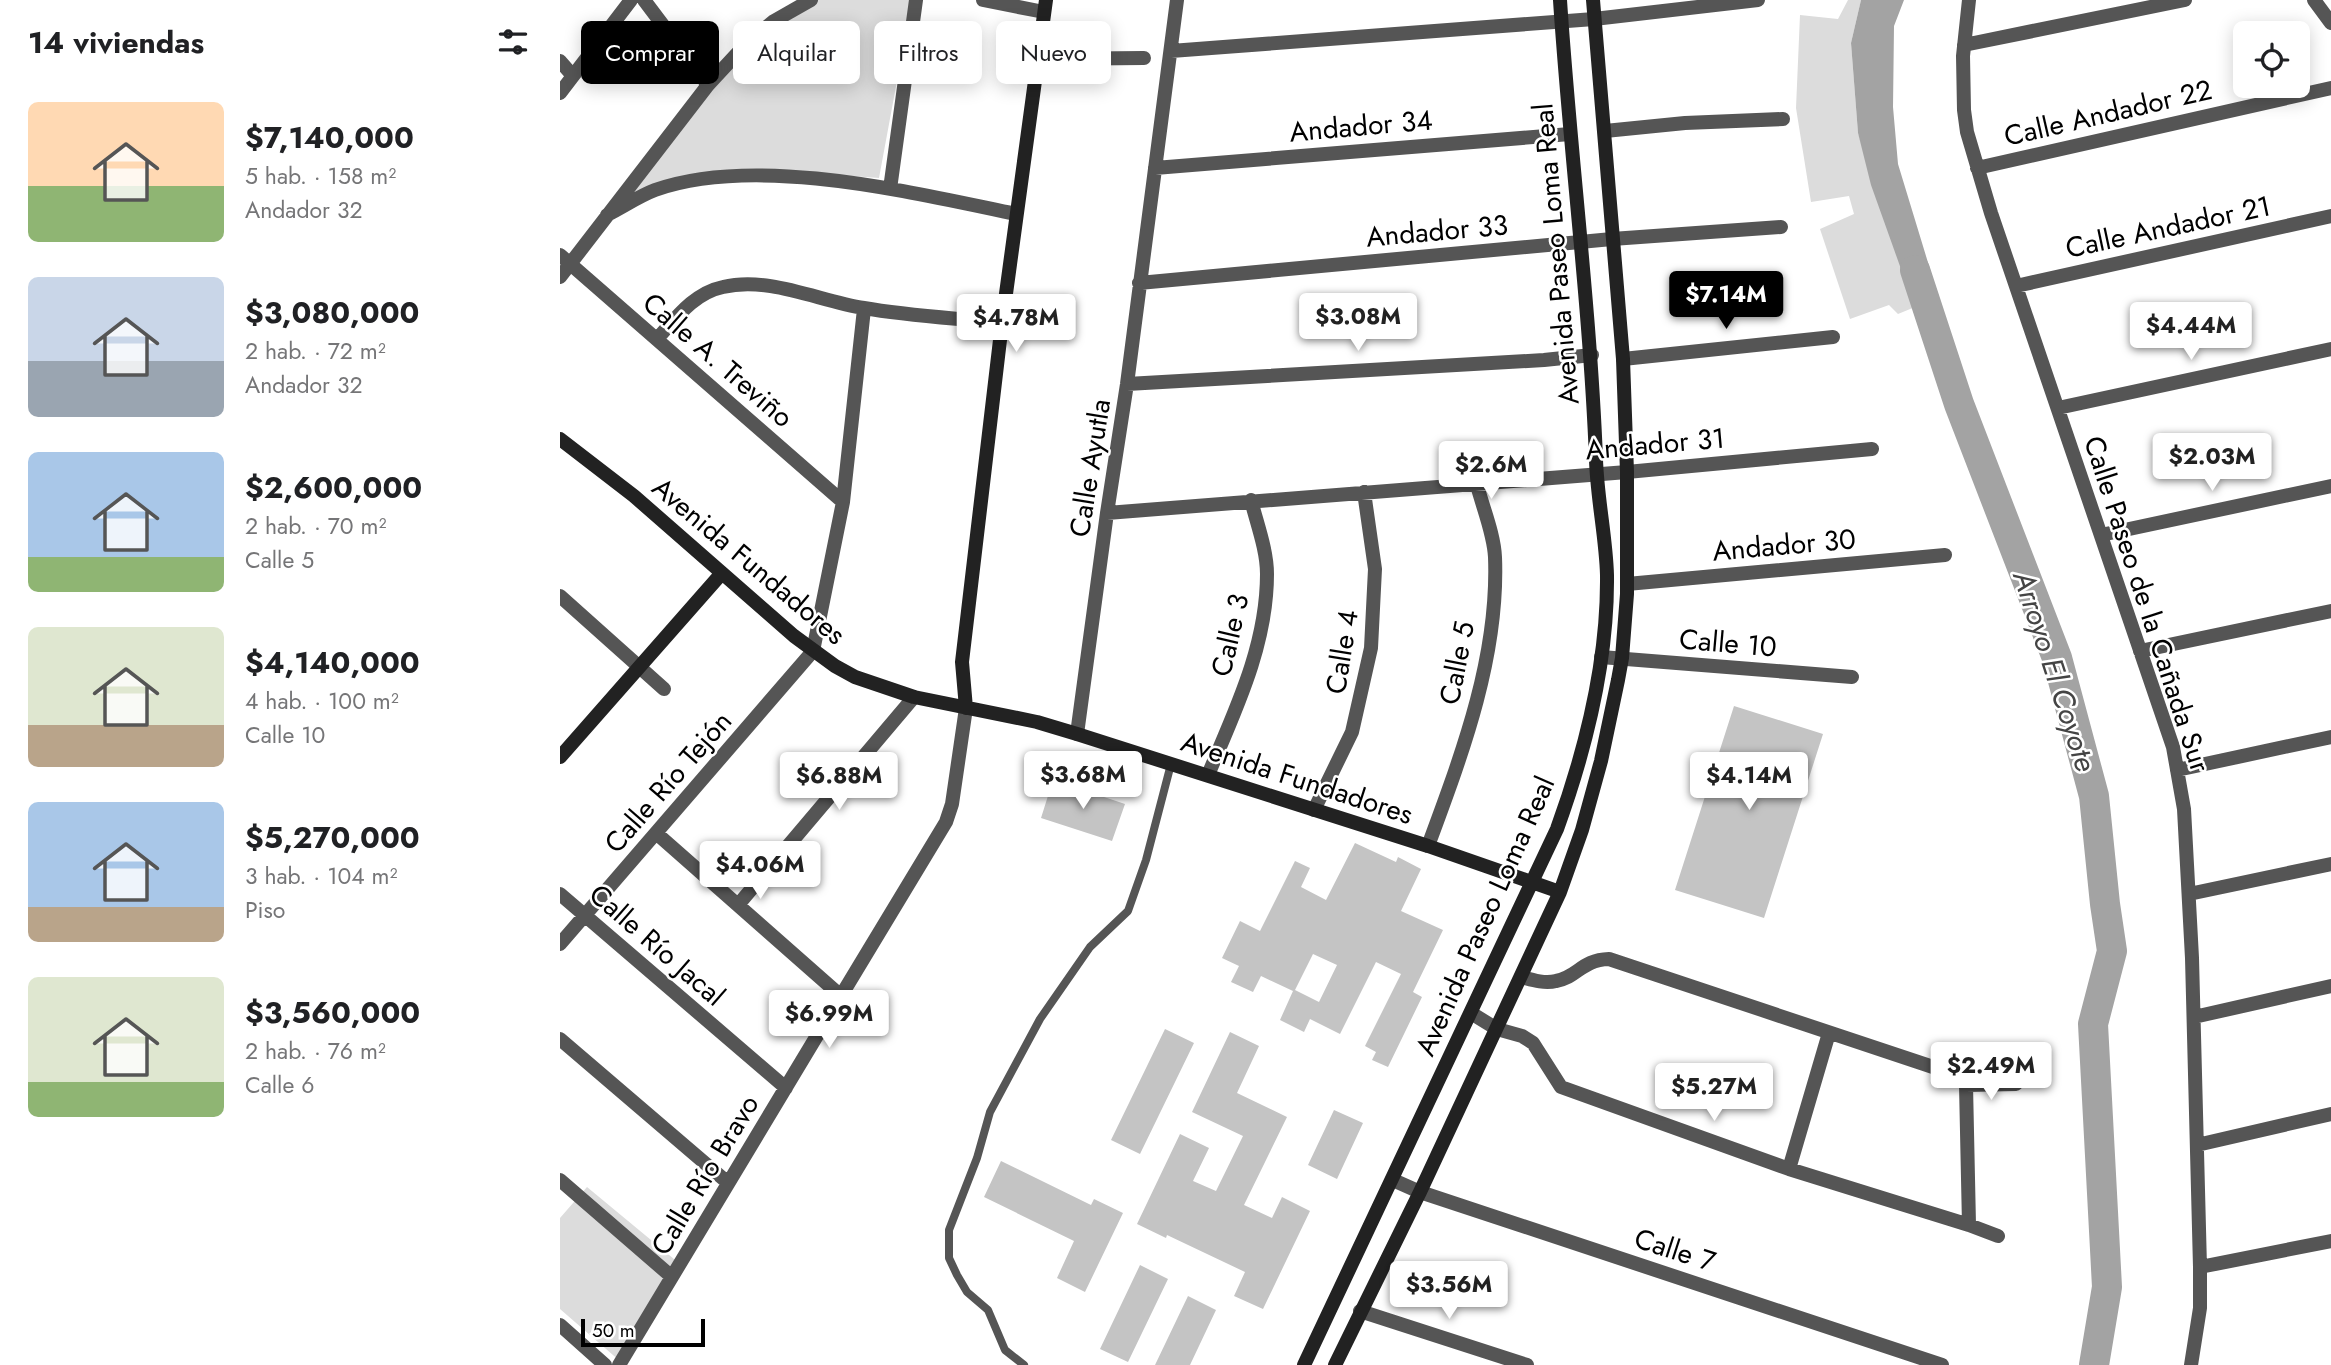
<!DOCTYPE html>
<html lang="es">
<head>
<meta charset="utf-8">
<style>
	:root { --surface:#fff; --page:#f2f2f2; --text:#202124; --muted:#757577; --accent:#000 }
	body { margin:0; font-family:Jost,sans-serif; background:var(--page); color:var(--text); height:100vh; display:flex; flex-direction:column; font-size:26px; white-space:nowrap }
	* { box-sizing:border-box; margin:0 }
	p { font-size:23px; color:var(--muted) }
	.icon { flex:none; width:38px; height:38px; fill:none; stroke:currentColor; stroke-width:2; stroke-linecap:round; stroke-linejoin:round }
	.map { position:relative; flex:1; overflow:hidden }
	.details { display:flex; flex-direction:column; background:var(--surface); width:560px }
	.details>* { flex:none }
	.top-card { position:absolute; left:21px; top:21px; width:665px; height:63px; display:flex; gap:14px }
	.controls { position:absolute; left:1673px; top:21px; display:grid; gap:14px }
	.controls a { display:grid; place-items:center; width:77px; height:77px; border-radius:10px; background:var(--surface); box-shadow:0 4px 18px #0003; font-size:35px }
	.scale { position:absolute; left:21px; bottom:18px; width:124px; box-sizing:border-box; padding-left:7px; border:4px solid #000; border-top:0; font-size:19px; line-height:24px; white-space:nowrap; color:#000; -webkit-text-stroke:5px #fff; paint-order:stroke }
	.price { position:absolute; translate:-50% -60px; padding:0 16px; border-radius:7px; background:#fff; color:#222; font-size:23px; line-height:46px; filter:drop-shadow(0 2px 4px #0008) }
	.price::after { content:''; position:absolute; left:50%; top:42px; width:21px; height:16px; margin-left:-10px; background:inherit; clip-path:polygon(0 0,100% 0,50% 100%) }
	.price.active { background:var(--accent); color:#fff }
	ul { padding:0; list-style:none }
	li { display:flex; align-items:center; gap:21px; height:175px; padding:0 28px }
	li span { display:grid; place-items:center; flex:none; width:196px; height:140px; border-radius:10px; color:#555 }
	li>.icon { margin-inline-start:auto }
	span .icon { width:84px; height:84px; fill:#fffc; stroke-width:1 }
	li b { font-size:30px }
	h2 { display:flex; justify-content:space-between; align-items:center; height:84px; padding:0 28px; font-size:30px }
	.tag { padding:0 24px; border-radius:10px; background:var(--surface); box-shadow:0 4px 18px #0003; font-size:24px; line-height:63px }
	.tag.active { background:var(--accent); color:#fff }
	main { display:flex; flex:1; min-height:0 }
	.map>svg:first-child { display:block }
	.green { fill:#dcdcdc }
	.water { fill:#a3a3a3 }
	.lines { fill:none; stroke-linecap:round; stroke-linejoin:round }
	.river { stroke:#a3a3a3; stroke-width:30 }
	.building { fill:#c4c4c4; fill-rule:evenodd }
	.lane { stroke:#555; stroke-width:8 }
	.street { stroke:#555; stroke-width:14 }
	.secondary { stroke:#222; stroke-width:14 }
	.labels { text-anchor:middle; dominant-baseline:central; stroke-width:5; stroke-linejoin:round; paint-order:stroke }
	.street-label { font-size:28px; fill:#000; stroke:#fff }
	.water-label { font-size:30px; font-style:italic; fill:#444; stroke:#fff }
</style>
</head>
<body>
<main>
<section class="details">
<h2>14 viviendas<svg class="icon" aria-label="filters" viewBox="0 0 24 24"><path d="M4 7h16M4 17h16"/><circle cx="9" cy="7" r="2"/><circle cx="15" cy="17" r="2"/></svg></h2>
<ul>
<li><span style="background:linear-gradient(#ffd9b3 60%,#8fb573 0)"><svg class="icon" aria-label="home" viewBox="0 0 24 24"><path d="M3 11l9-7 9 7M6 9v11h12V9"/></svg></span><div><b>$7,140,000</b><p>5 hab. · 158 m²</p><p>Andador 32</p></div></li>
<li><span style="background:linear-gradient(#c9d6e8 60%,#9aa5b1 0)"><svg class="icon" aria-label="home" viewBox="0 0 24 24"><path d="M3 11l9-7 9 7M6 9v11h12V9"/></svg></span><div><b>$3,080,000</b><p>2 hab. · 72 m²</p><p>Andador 32</p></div></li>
<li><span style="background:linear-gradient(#a9c7e8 75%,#8fb573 0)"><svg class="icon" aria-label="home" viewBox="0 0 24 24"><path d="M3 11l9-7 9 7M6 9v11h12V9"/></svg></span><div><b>$2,600,000</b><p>2 hab. · 70 m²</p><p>Calle 5</p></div></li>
<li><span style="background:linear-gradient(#dfe7d0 70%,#b9a48a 0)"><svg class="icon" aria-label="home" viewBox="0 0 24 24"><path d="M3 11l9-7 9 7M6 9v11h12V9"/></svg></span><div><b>$4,140,000</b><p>4 hab. · 100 m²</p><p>Calle 10</p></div></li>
<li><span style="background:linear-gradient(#a9c7e8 75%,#b9a48a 0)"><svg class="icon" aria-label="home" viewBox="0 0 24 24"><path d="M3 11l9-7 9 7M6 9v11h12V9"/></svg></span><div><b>$5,270,000</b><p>3 hab. · 104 m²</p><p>Piso</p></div></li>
<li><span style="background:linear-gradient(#dfe7d0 75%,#8fb573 0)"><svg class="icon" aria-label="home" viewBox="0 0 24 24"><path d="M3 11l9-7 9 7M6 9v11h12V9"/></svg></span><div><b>$3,560,000</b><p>2 hab. · 76 m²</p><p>Calle 6</p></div></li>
</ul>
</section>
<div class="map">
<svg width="1771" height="1365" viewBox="0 0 1771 1365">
	<rect width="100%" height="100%" fill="#fff"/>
	<path class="green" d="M251,0H352L319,178L209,170L161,176L57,207L186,44Z
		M1288,0H1301L1291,43L1298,133L1355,307L1338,314L1329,305L1290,319L1260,229L1294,214L1289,196L1251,202L1236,108L1240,15L1278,19Z
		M27,1187L120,1264L61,1362L0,1309V1218Z"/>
	<path class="water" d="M1301,0H1344L1334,26L1333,107L1338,164L1380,302L1356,311L1311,185L1298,133L1291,43Z
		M251 45a23 23 0 1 1 46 0a23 23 0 1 1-46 0Z"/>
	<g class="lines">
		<path class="river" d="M1355,270L1399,404L1497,658L1534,796L1545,904L1552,951L1533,1024L1547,1287L1534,1365"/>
	</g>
	<path class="building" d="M1174,706L1263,734L1204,918L1115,890Z
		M493,780L565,804L552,841L481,818Z
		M795,843L836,862L838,857L861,869L841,911L883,930L853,992L862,997L828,1067L812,1060L816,1052L805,1046L841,974L816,962L780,1034L750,1019L744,1032L720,1020L733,991L701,976L693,992L671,982L679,966L662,958L680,921L700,931L735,861L750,868L741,887L766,900ZM753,954L777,965L759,1002L735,990Z
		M605,1029L634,1043L580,1154L551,1140Z
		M670,1032L699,1046L677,1093L727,1117L684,1205L712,1218L722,1197L750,1211L703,1309L674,1296L685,1272L607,1235L606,1238L577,1224L620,1134L649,1148L633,1181L656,1191L683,1136L632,1112Z
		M774,1110L803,1123L777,1179L748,1165Z
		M441,1161L531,1205L534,1199L563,1213L525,1292L497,1278L514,1241L424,1197Z
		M580,1265L608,1279L568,1362L540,1349Z
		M628,1296L656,1310L630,1365H595Z"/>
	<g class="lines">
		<path class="lane" d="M464,1365L445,1350L428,1310L407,1292L397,1275L389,1258V1230L417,1158L430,1112L480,1019L530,947L568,911L586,860L611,764"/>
		<path class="street" d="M84,0L148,85
			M423,0L484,12
			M1409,0L1403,56L1404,110L1407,132L1431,213L1613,747L1624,809L1632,958L1640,1267V1308L1631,1365
			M1754,0L1771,23
			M1404,45L1625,0
			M611,51L1034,19L1198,0
			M478,59L584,58
			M0,61L13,76
			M0,93L71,0
			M1045,131L1125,123L1223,119
			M595,168L1010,134
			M1417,168L1771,88
			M330,189L356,0
			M47,215C63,207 79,196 95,190C197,154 353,193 456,214
			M0,255L283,502
			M0,277L148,85L186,44L214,21L251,0
			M579,283L1052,239L1221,227
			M1456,286L1771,216
			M97,339C116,318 134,293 163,287C209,276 259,301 304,308C349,316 396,318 442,323
			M1063,359L1273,337
			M567,384L984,360L1032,355
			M1498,408L1771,349
			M547,513L1067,472L1312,449
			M1541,535L1771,486
			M1067,584L1385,555
			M0,596L104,689
			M1580,651L1771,611
			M1041,657L1292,677
			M517,734L547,513L567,384L617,0
			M1617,770L1771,737
			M648,775C675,711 707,646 707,574C707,550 697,524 691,500
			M754,810L792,732L811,648L815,569L804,492
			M96,833L281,996
			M868,846C902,754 939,657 935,557C934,534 923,508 917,485
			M0,894L226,1088
			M1629,894L1771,864
			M178,905L354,697
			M0,944L253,651L283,502L304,309
			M961,977C972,980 985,984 996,981C1018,977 1021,960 1049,959L1397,1075L1406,1085L1456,1084
			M911,1013L937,1029L962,1036L973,1043L1001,1087L1229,1169L1409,1225L1438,1236
			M1634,1017L1771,986
			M0,1039L167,1182
			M1406,1085L1409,1225
			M1637,1145L1771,1114
			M1229,1169L1269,1033
			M0,1180L112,1277
			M833,1180L860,1192L1382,1365
			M1640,1267L1771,1241
			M800,1311L967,1365
			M0,1325L45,1365
			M59,1365C167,1183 277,1003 386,822L392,804L406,708"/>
		<path class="secondary" d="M0,439L74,496L234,636L275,666L295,677L354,697L477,722L517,734L868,846L1000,892
			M406,708L402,662L442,323L486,0
			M0,757L162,573
			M744,1365L997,829C1026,749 1048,661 1047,575C1046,537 1037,498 1036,459C1030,306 1010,153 1000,0
			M775,1365L860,1192L1000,892L1022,830L1041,761L1058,680L1062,658L1067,594V472L1063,359L1033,0"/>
	</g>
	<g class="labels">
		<g class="street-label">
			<text transform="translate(1548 113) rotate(-13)">Calle Andador 22</text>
			<text transform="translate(801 126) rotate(-5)">Andador 34</text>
			<text transform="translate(1608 227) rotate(-12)">Calle Andador 21</text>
			<text transform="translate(877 231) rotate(-5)">Andador 33</text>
			<text transform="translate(996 254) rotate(-95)">Avenida Paseo Loma Real</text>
			<text transform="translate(158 360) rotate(41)">Calle A. Treviño</text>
			<text transform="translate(1095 444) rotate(-5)">Andador 31</text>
			<text transform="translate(530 468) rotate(-81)">Calle Ayutla</text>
			<text transform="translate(1224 545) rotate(-5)">Andador 30</text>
			<text transform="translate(189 561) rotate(40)">Avenida Fundadores</text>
			<text transform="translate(1587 604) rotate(72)">Calle Paseo de la Cañada Sur</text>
			<text transform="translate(670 635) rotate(-77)">Calle 3</text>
			<text transform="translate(1168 643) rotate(5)">Calle 10</text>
			<text transform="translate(782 652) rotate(-81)">Calle 4</text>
			<text transform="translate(897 663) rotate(-79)">Calle 5</text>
			<text transform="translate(737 778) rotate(18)">Avenida Fundadores</text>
			<text transform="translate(108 782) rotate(-49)">Calle Río Tejón</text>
			<text transform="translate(925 916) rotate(-66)">Avenida Paseo Loma Real</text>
			<text transform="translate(97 945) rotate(41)">Calle Río Jacal</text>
			<text transform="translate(145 1175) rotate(-59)">Calle Río Bravo</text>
			<text transform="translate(1115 1250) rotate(18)">Calle 7</text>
		</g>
		<g class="water-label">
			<text transform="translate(1495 671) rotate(72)">Arroyo El Coyote</text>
		</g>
	</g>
</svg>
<div class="controls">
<a><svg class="icon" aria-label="locate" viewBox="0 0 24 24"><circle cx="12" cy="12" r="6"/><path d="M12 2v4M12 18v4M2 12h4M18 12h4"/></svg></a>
</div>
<div class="scale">50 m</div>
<b class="price active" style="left:1166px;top:331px">$7.14M</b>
<b class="price" style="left:798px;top:353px">$3.08M</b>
<b class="price" style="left:456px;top:354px">$4.78M</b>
<b class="price" style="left:1631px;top:362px">$4.44M</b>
<b class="price" style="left:1652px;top:493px">$2.03M</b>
<b class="price" style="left:931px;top:501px">$2.6M</b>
<b class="price" style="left:523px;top:811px">$3.68M</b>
<b class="price" style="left:279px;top:812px">$6.88M</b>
<b class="price" style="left:1189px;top:812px">$4.14M</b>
<b class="price" style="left:200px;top:901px">$4.06M</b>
<b class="price" style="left:269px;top:1050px">$6.99M</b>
<b class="price" style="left:1431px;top:1102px">$2.49M</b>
<b class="price" style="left:1154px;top:1123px">$5.27M</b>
<b class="price" style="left:889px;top:1321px">$3.56M</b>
<div class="top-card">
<a class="tag active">Comprar</a>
<a class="tag">Alquilar</a>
<a class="tag">Filtros</a>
<a class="tag">Nuevo</a>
</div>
</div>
</main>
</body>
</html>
